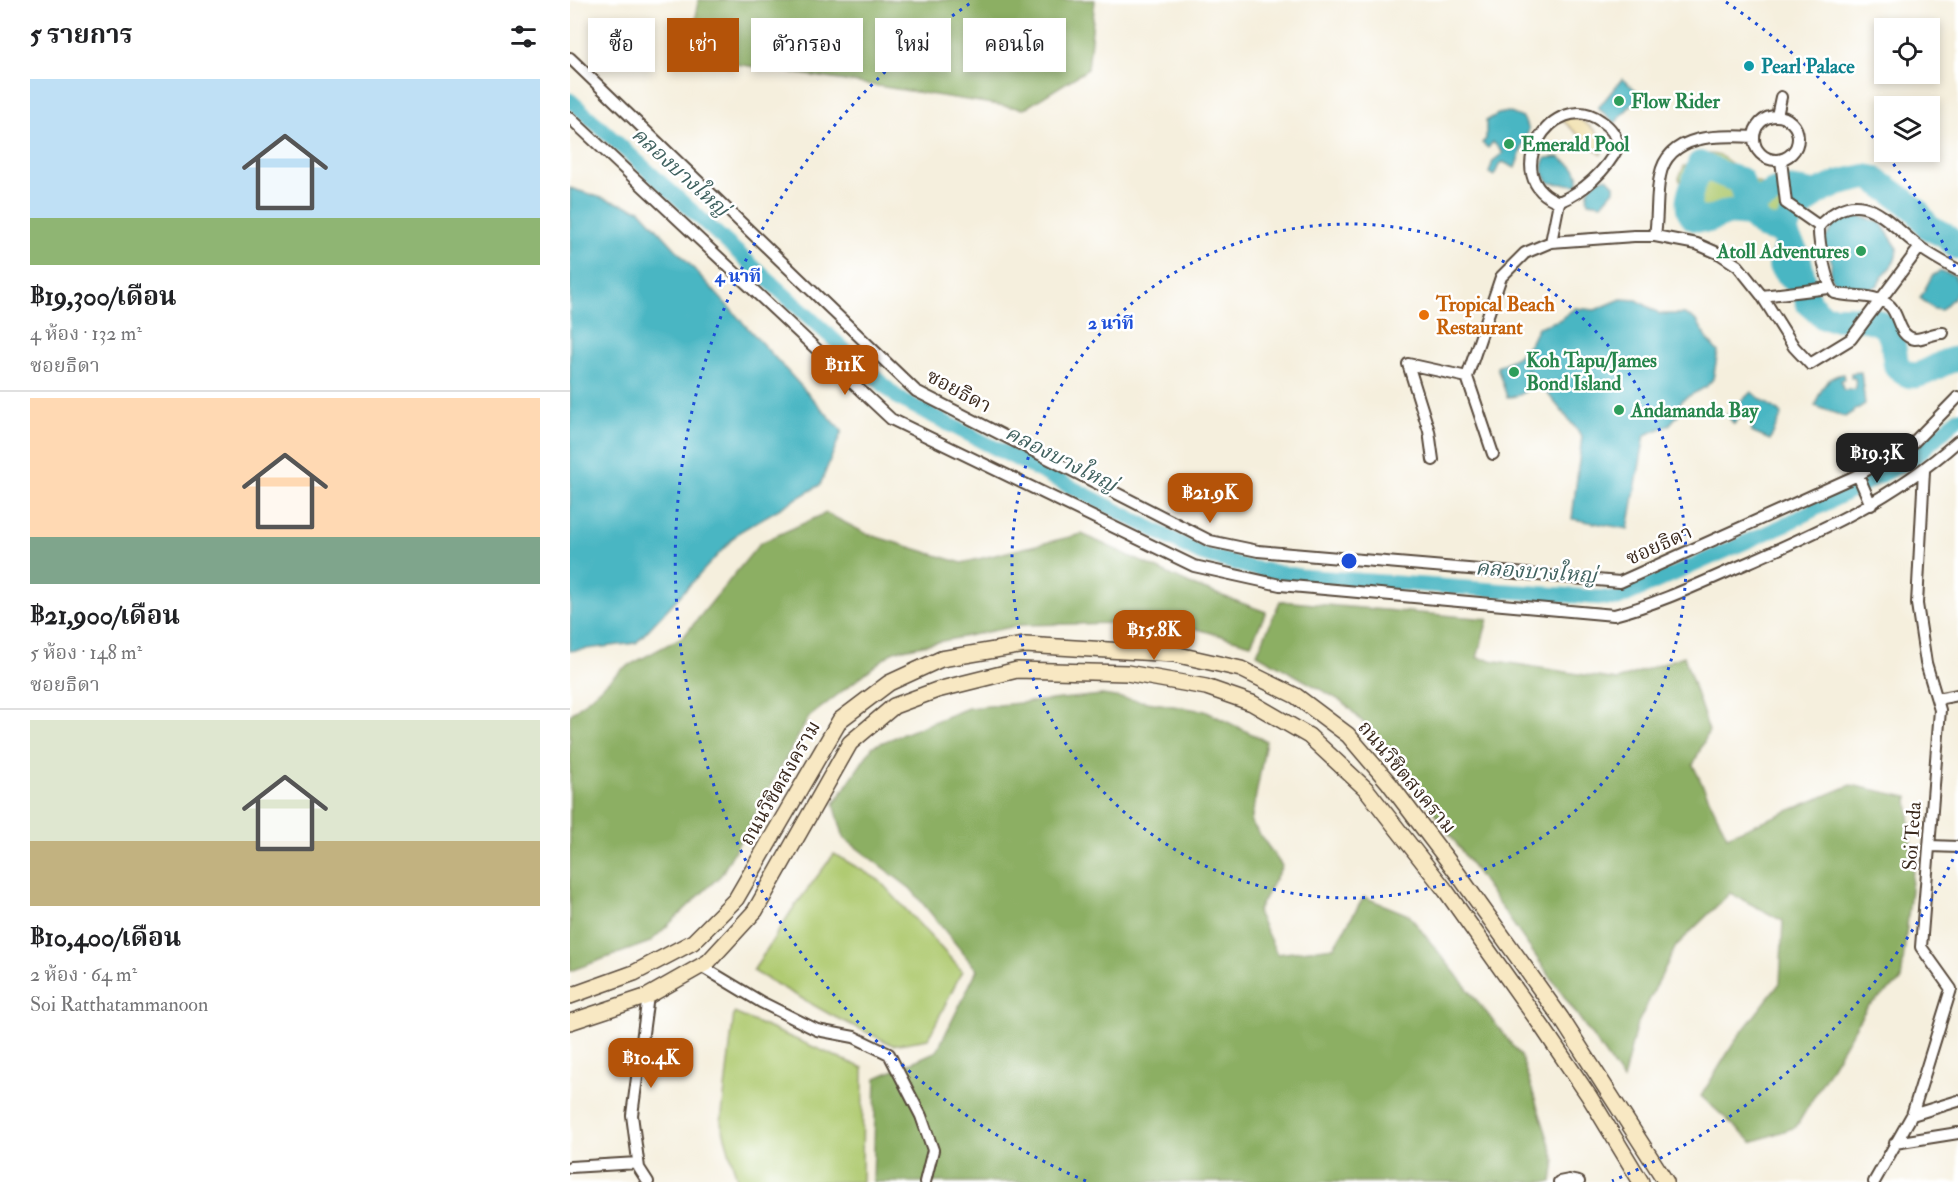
<!DOCTYPE html>
<html lang="th">
<head>
<meta charset="utf-8">
<style>
	:root { --surface:#fff; --page:#f2f2f2; --text:#202124; --muted:#757577; --line:#e0e0e0; --accent:#b45309 }
	body { margin:0; font-family:"IM FELL Double Pica","Noto Serif Thai",serif; background:var(--page); color:var(--text); height:100vh; display:flex; flex-direction:column; font-size:22px; white-space:nowrap }
	* { box-sizing:border-box; margin:0 }
	p { font-size:20px; color:var(--muted) }
	.icon { flex:none; width:33px; height:33px; fill:none; stroke:currentColor; stroke-width:2; stroke-linecap:round; stroke-linejoin:round }
	.map { position:relative; flex:1; overflow:hidden }
	.details { display:flex; flex-direction:column; background:var(--surface); width:570px }
	.details>* { flex:none }
	.top-card { position:absolute; left:18px; top:18px; width:570px; height:54px; display:flex; gap:12px }
	.controls { position:absolute; left:1304px; top:18px; display:grid; gap:12px }
	.controls a { display:grid; place-items:center; width:66px; height:66px; border-radius:0px; background:var(--surface); box-shadow:0 3px 9px #0003; font-size:30px }
	.price { position:absolute; translate:-50% -51px; padding:0 14px; border-radius:12px; background:var(--accent); color:#fff; font-size:20px; line-height:39px; filter:drop-shadow(0 2px 3px #0008) }
	.price::after { content:''; position:absolute; left:50%; top:36px; width:18px; height:14px; margin-left:-9px; background:inherit; clip-path:polygon(0 0,100% 0,50% 100%) }
	.price.selected { background:#222; color:#fff }
	ul { padding:0; list-style:none }
	li { display:grid; align-content:center; gap:12px; height:318px; padding:0 30px }
	li+li { border-top:2px solid var(--line) }
	li span { display:grid; place-items:center; height:186px; border-radius:0px; color:#555 }
	li>.icon { margin-inline-start:auto }
	span .icon { width:108px; height:108px; fill:#fffc; stroke-width:1 }
	li b { font-size:26px }
	h2 { display:flex; justify-content:space-between; align-items:center; height:72px; padding:0 30px; font-size:26px }
	.chip { padding:0 21px; border-radius:0px; background:var(--surface); box-shadow:0 3px 9px #0003; font-size:21px; line-height:54px }
	.chip.selected { background:var(--accent); color:#fff }
	main { display:flex; flex:1; min-height:0 }
	.map>svg:first-child { display:block }
	.green { fill:#b0cb72; stroke:#767a48; stroke-width:1.5 }
	.forest { fill:#8caf64; stroke:#646c41; stroke-width:1.5 }
	.sand { fill:#eeda9e; stroke:#94825e; stroke-width:1.5 }
	.water { fill:#48b6c3; stroke:#427070; stroke-width:1.5 }
	.lines { fill:none; stroke-linecap:round; stroke-linejoin:round }
	.canal { stroke:#48b6c3; stroke-width:15 }
	.river { stroke:#48b6c3; stroke-width:26 }
	.street-casing { stroke:#57483b; stroke-width:14 }
	.secondary-casing { stroke:#57483b; stroke-width:18 }
	.street { stroke:#fff; stroke-width:10 }
	.secondary { stroke:#f8e8c3; stroke-width:15 }
	.ring { fill:none; stroke:#1d4ed8; stroke-width:3; stroke-dasharray:3 6 }
	.culture-dot { fill:#0f9aa8; stroke:#fff; stroke-width:2 }
	.leisure-dot { fill:#2e9e5b; stroke:#fff; stroke-width:2 }
	.food-dot { fill:#e8710a; stroke:#fff; stroke-width:2 }
	.labels { text-anchor:middle; dominant-baseline:central; stroke-width:5; stroke-linejoin:round; paint-order:stroke }
	.culture-label { font-size:20px; font-weight:bold; fill:#0d838f; stroke:#fff; text-anchor:start }
	.leisure-label { font-size:20px; font-weight:bold; fill:#27864d; stroke:#fff; text-anchor:start }
	.food-label { font-size:20px; font-weight:bold; fill:#c56008; stroke:#fff; text-anchor:start }
	.street-label { font-size:20px; fill:#3b2a1e; stroke:#fff }
	.water-label { font-size:21px; font-style:italic; fill:#406260; stroke:#fff }
	.centre { fill:#1d4ed8; stroke:#fff; stroke-width:3 }
	.ring-label { font-size:18px; text-anchor:middle; font-weight:bold; fill:#1d4ed8; stroke:#fff; stroke-width:5; stroke-linejoin:round; paint-order:stroke }
</style>
</head>
<body>
<main>
<section class="details">
<h2>5 รายการ<svg class="icon" aria-label="filters" viewBox="0 0 24 24"><path d="M4 7h16M4 17h16"/><circle cx="9" cy="7" r="2"/><circle cx="15" cy="17" r="2"/></svg></h2>
<ul>
<li><span style="background:linear-gradient(#bfe0f5 75%,#8fb573 0)"><svg class="icon" aria-label="home" viewBox="0 0 24 24"><path d="M3 11l9-7 9 7M6 9v11h12V9"/></svg></span><div><b>฿19,300/เดือน</b><p>4 ห้อง · 132 m²</p><p>ซอยธิดา</p></div></li>
<li><span style="background:linear-gradient(#ffd9b3 75%,#7fa58c 0)"><svg class="icon" aria-label="home" viewBox="0 0 24 24"><path d="M3 11l9-7 9 7M6 9v11h12V9"/></svg></span><div><b>฿21,900/เดือน</b><p>5 ห้อง · 148 m²</p><p>ซอยธิดา</p></div></li>
<li><span style="background:linear-gradient(#dfe7d0 65%,#c2b280 0)"><svg class="icon" aria-label="home" viewBox="0 0 24 24"><path d="M3 11l9-7 9 7M6 9v11h12V9"/></svg></span><div><b>฿10,400/เดือน</b><p>2 ห้อง · 64 m²</p><p>Soi Ratthatammanoon</p></div></li>
</ul>
</section>
<div class="map">
<svg width="1388" height="1182" viewBox="0 0 1388 1182">
	<rect width="100%" height="100%" fill="#fff"/>
	<filter id="ink" filterUnits="userSpaceOnUse"><feTurbulence type="fractalNoise" baseFrequency=".0167" numOctaves="2"/><feDisplacementMap in="SourceGraphic" scale="12" xChannelSelector="R" yChannelSelector="G"/><feConvolveMatrix kernelMatrix="1 2 1 2 8 2 1 2 1" color-interpolation-filters="sRGB"/></filter>
	<filter id="wash" filterUnits="userSpaceOnUse"><feTurbulence type="fractalNoise" baseFrequency=".008" numOctaves="4" result="noise"/><feDisplacementMap in="SourceGraphic" scale="24" xChannelSelector="R" yChannelSelector="G"/><feGaussianBlur stdDeviation="1.35" result="paint"/><feColorMatrix in="noise" values="0 0 0 0 0 0 0 0 0 0 0 0 0 0 0 0 0 1.4 0 .05"/><feComposite in="paint" operator="in"/></filter>
	<g filter="url(#wash)">
		<rect width="100%" height="100%" fill="#f5efdd"/>
		<path class="green" d="M1137,154C1154,153 1165,165 1171,180L1180,179L1191,184L1245,194L1221,217L1214,232L1194,227L1180,214C1157,214 1152,231 1120,227L1113,217L1118,201L1109,178L1114,166L1130,164Z
			M264,854L309,880L392,971L358,1039L323,1045L261,1015L183,971L222,910Z
			M164,1013L293,1068L292,1182H168L151,1123Z"/>
		<path class="forest" d="M128,0H525L518,69L454,109L122,57Z
			M256,513L297,534L392,563L512,534L620,584L696,612L681,644L602,622L451,625L324,651L239,717L151,875L80,942L0,971V715L52,669L114,636L190,543Z
			M710,601L918,619L907,658L1047,680L1114,656L1139,731L1123,765L1157,836L1281,785L1338,797L1343,871L1331,981L1297,1007L1226,1127L1182,1142L1131,1096L1167,1038L1210,983L1213,921L1160,893L1106,946L1066,1027L1053,1080L821,751L773,702L687,654Z
			M532,695L635,711L696,741L681,822L712,866L687,912L707,954L764,947L794,897L839,915L951,1056L985,1160L982,1182H303L306,1078L367,1051L407,970L341,889L274,838L264,804L303,746L398,708Z"/>
		<path class="sand" d="M1002,116C1013,120 1029,132 1035,143L1031,155L992,120Z"/>
		<path class="water" d="M1052,79L1071,94L1045,123L1028,108Z
			M938,112L953,118L959,129L945,168L933,162L929,165L924,176L919,173L923,161L933,153L923,142L918,148L912,143L916,139V121L928,114Z
			M989,157C1000,165 1013,170 1007,185L980,183C972,174 971,168 976,158Z
			M1037,178L1044,185V190L1032,204L1018,202C1015,189 1024,179 1037,178Z
			M0,188L70,210L272,431L250,485L169,532L66,643L0,651Z
			M1280,213L1311,223L1327,247C1327,269 1314,268 1308,285C1296,294 1269,295 1262,279C1259,273 1262,266 1261,260C1260,253 1254,250 1251,244L1263,227L1262,223Z
			M1370,271L1384,275L1388,288L1383,298L1371,310L1364,309L1350,298L1362,276Z
			M1051,299L1067,300L1090,314H1114L1121,317L1128,322L1136,338L1148,352L1143,379L1136,387L1113,399L1108,406V415L1099,425L1075,435L1058,529L1002,519L1012,436L956,367L963,378C957,392 952,397 937,397L927,367L947,357L961,342L968,327L989,320L1005,308L1025,310Z
			M1291,372L1295,404L1275,417L1245,406C1250,391 1256,375 1274,374L1275,379L1271,380L1273,390L1286,389L1285,378H1281V373Z
			M1181,392L1212,414L1200,440L1181,432L1186,418L1175,412L1164,424L1157,415Z"/>
		<g class="lines">
			<path class="canal" d="M0,100L328,398L631,554L682,568L730,576L1048,599L1214,525L1343,459L1388,418"/>
			<path class="river" d="M1214,232L1194,227L1180,214L1159,212L1138,220L1124,218C1110,203 1127,181 1130,164C1141,169 1161,179 1171,180L1174,192C1198,208 1194,191 1213,189C1222,188 1234,192 1242,193
				M1217,241L1211,266L1220,277L1235,286
				M1388,247L1374,235L1358,227L1347,211L1335,201L1302,178L1295,177L1269,183L1245,194L1221,217L1214,232L1228,256L1238,303L1254,317C1275,321 1315,310 1322,340C1324,348 1325,357 1326,365C1346,391 1366,360 1388,359"/>
		</g>
	</g>
	<g filter="url(#ink)">
		<g class="lines">
			<g class="street-casing">
				<path id="street" d="M0,58L346,391L640,541L688,551L1050,582L1288,475L1341,445L1388,397
					M1184 138a22 22 0 1 1 44 0a22 22 0 1 1-44 0Z
					M1207,116L1211,97
					M0,118L321,419L624,566L710,585L1044,615C1087,604 1127,585 1168,567C1250,531 1320,501 1388,441
					M1211,160L1216,203L1249,226
					M1085,236C1088,216 1086,195 1090,176C1098,133 1150,135 1184,137
					M981,242L989,202C1013,192 1036,171 1048,147C1047,136 1040,127 1031,121C983,86 926,179 989,202
					M1192,296L1259,288
					M1373,333C1364,332 1355,339 1345,339C1328,337 1330,316 1320,306C1305,293 1283,298 1265,293C1256,285 1248,239 1249,226C1291,181 1316,222 1351,248C1363,257 1375,263 1388,270
					M897,377L923,454
					M863,460L859,431L838,364L897,377L931,277L955,253L981,242L1064,236H1085L1127,244L1150,254L1168,266L1192,296L1224,347L1240,364L1281,339L1350,247
					M1288,475L1301,505
					M1367,699L1388,695
					M1360,846L1388,847
					M131,966L191,1002L247,1030L284,1037L319,1054L351,1116L363,1150L355,1182
					M1342,1115L1388,1101
					M1325,1143L1388,1133
					M0,1167L68,1163
					M78,1182L69,1168L62,1115L78,996
					M989,1182L999,1180L1009,1182
					M1304,1182L1342,1115L1381,989L1351,947L1370,710L1356,663L1347,604L1354,471"/>
			</g>
			<g class="secondary-casing">
				<path id="secondary" d="M0,996L64,973L123,942L166,899L270,720L319,683L371,659L455,645L604,654L671,669L726,696L778,735L819,783L888,874L991,1018L1096,1182
					M0,1022L78,996L138,962L185,911L280,743L324,706L367,690L447,670L557,673L636,687L682,703L739,736L796,789L876,891L973,1028L1019,1096L1071,1182"/>
			</g>
			<use href="#street" class="street"/>
			<use href="#secondary" class="secondary"/>
		</g>
	</g>
	<g class="ring">
		<circle cx="779" cy="561" r="337"/>
		<path d="M1387 851A674 674 0 0 1 1042 1181M516 1181A674 674 0 0 1 402 2M1156 2A674 674 0 0 1 1387 271"/>
	</g>
	<circle class="culture-dot" cx="1179" cy="66" r="6"/>
	<g class="leisure-dot">
		<circle cx="1049" cy="101" r="6"/>
		<circle cx="939" cy="144" r="6"/>
		<circle cx="1291" cy="251" r="6"/>
		<circle cx="944" cy="372" r="6"/>
		<circle cx="1049" cy="410" r="6"/>
	</g>
	<circle class="food-dot" cx="854" cy="315" r="6"/>
	<g class="labels">
		<g class="culture-label">
			<text x="1191" y="66">Pearl Palace</text>
		</g>
		<g class="leisure-label">
			<text x="1061" y="101">Flow Rider</text>
			<text x="951" y="144">Emerald Pool</text>
			<text x="1279" y="251" text-anchor="end">Atoll Adventures</text>
			<text x="956" y="360">Koh Tapu/James<tspan x="956" dy="23">Bond Island</tspan></text>
			<text x="1061" y="410">Andamanda Bay</text>
		</g>
		<g class="food-label">
			<text x="866" y="304">Tropical Beach<tspan x="866" dy="23">Restaurant</tspan></text>
		</g>
		<g class="street-label">
			<text transform="translate(389 391) rotate(28)">ซอยธิดา</text>
			<text transform="translate(1089 545) rotate(-24)">ซอยธิดา</text>
			<text transform="translate(837 777) rotate(50)">ถนนวิชิตสงคราม</text>
			<text transform="translate(210 783) rotate(-60)">ถนนวิชิตสงคราม</text>
			<text transform="translate(1342 836) rotate(-86)">Soi Teda</text>
		</g>
		<g class="water-label">
			<text transform="translate(110 172) rotate(42)">คลองบางใหญ่</text>
			<text transform="translate(491 459) rotate(27)">คลองบางใหญ่</text>
			<text transform="translate(966 572) rotate(4)">คลองบางใหญ่</text>
		</g>
	</g>
	<circle cx="779" cy="561" r="9" class="centre"/>
	<g class="ring-label">
		<text x="168" y="282">4 นาที</text>
		<text x="541" y="329">2 นาที</text>
	</g>
</svg>
<div class="controls">
<a><svg class="icon" aria-label="locate" viewBox="0 0 24 24"><circle cx="12" cy="12" r="6"/><path d="M12 2v4M12 18v4M2 12h4M18 12h4"/></svg></a>
<a><svg class="icon" aria-label="layers" viewBox="0 0 24 24"><path d="M12 4l9 5-9 5-9-5zM3 14l9 5 9-5"/></svg></a>
</div>
<b class="price" style="left:275px;top:396px">฿11K</b>
<b class="price selected" style="left:1307px;top:484px">฿19.3K</b>
<b class="price" style="left:640px;top:524px">฿21.9K</b>
<b class="price" style="left:584px;top:661px">฿15.8K</b>
<b class="price" style="left:81px;top:1089px">฿10.4K</b>
<div class="top-card">
<a class="chip">ซื้อ</a>
<a class="chip selected">เช่า</a>
<a class="chip">ตัวกรอง</a>
<a class="chip">ใหม่</a>
<a class="chip">คอนโด</a>
</div>
</div>
</main>
</body>
</html>
